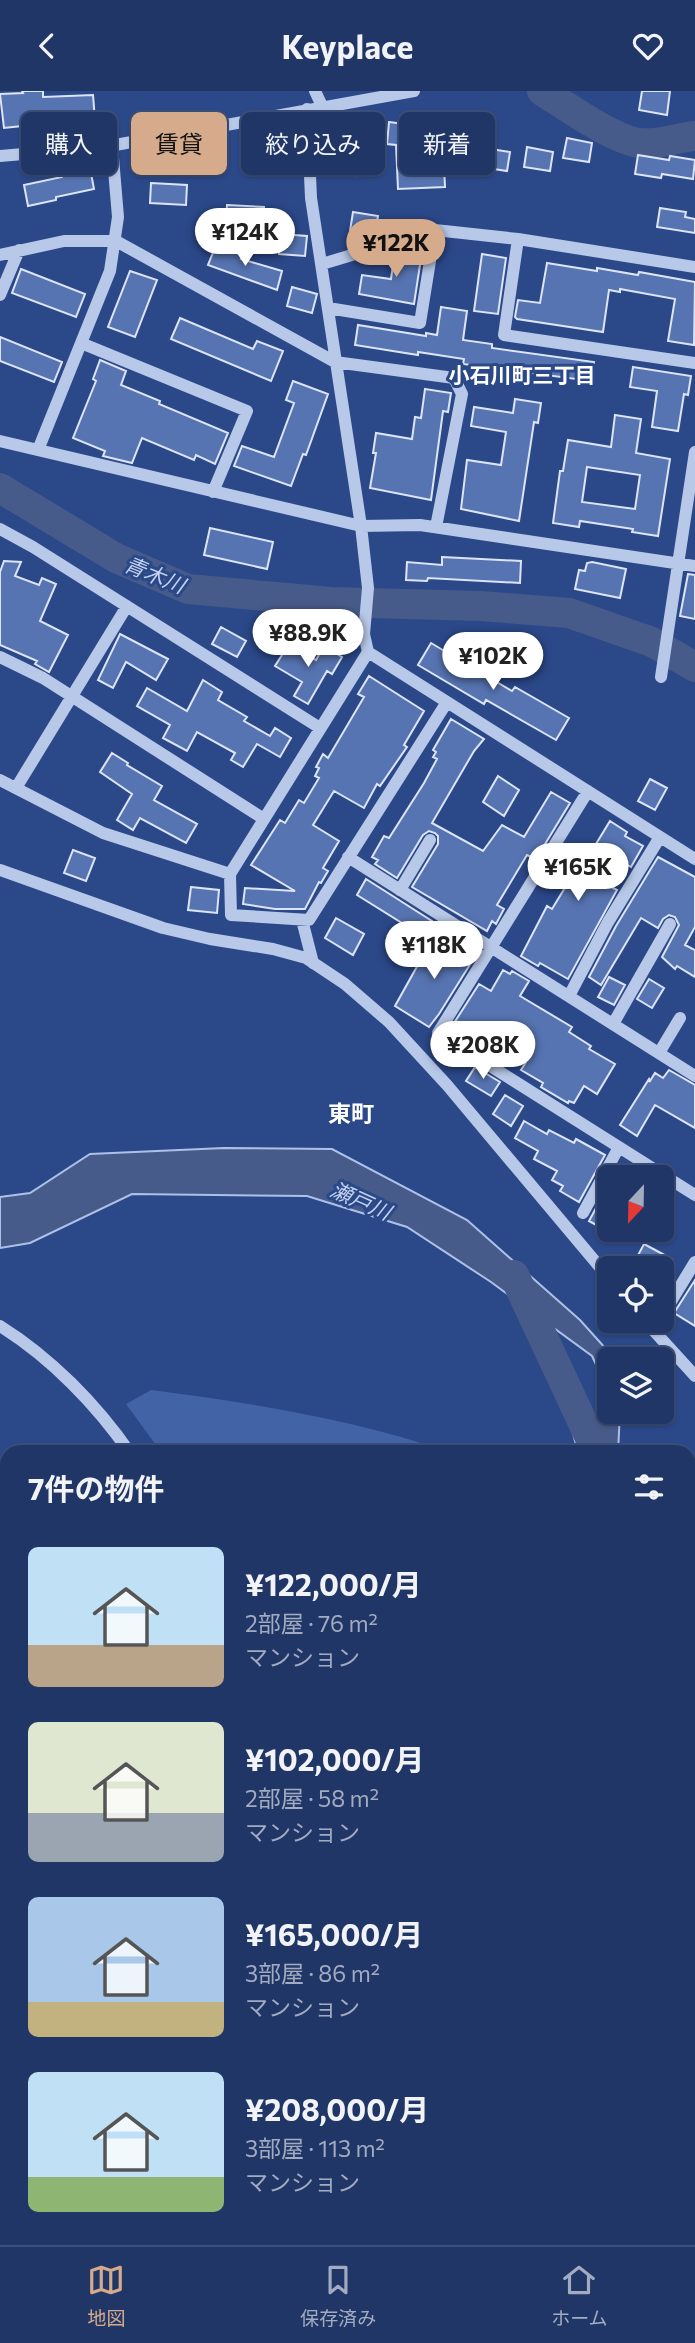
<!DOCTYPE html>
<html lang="ja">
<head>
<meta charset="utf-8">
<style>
	:root { --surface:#203667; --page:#2d4170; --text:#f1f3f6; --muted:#a2abc0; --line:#3d507b; --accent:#d6ab8b }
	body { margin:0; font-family:Commissioner,"Noto Sans JP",sans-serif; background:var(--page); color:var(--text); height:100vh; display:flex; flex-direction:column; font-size:26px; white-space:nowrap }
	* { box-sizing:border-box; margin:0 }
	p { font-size:23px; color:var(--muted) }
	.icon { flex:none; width:38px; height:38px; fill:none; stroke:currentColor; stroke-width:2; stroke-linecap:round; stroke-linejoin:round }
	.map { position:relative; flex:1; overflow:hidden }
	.sheet { position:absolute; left:0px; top:1354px; width:696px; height:800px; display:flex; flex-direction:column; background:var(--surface); border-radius:21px 21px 0 0; box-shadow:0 2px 5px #0004,0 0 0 2px var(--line) }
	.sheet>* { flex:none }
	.top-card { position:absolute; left:21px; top:21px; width:654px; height:63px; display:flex; gap:14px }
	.needle { width:46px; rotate:202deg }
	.tools { position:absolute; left:597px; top:1074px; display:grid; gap:14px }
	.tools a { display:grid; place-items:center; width:77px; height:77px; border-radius:10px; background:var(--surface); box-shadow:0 2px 5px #0004,0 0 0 2px var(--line); font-size:35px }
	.price { position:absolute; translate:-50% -60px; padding:0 16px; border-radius:24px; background:#fff; color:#222; font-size:23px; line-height:46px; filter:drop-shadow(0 2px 4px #0008) }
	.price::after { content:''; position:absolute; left:50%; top:42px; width:21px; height:16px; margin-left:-10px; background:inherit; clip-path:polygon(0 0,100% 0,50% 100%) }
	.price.active { background:var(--accent); color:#111 }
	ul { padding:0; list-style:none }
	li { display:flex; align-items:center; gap:21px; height:175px; padding:0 28px }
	li span { display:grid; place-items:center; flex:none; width:196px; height:140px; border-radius:10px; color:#555 }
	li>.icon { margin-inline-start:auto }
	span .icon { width:84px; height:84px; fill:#fffc; stroke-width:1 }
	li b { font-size:30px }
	h2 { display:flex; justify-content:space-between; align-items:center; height:84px; padding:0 28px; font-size:30px }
	.pill { padding:0 24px; border-radius:10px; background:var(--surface); box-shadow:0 2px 5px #0004,0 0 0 2px var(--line); font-size:24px; line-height:63px }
	.pill.active { background:var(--accent); color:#111 }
	header { display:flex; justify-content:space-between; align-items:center; height:91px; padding:0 28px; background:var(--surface); font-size:32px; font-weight:700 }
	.dock { display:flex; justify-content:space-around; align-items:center; height:98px; border-top:2px solid var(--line); background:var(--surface); font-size:19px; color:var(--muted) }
	.dock a { display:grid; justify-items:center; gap:4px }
	.dock .active { color:var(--accent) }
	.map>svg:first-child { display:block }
	.green { fill:#4363a7 }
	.water { fill:#475b8a; stroke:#adc1e8; stroke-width:2 }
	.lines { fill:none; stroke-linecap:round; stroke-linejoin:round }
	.stream { stroke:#adc1e8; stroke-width:5 }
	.river { stroke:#475b8a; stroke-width:30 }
	.building { fill:#5774b2; stroke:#dce4f7; stroke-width:2; fill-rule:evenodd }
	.minor { stroke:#b8c8e8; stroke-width:12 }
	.labels { text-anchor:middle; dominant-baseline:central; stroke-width:6; stroke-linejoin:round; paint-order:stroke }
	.neighbourhood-label { font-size:21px; font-weight:bold; fill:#fff; stroke:#2b4889 }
	.water-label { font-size:21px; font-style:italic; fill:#c4d2f0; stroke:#2b4889 }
	.quarter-label { font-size:23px; font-weight:bold; fill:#fff; stroke:#2b4889 }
</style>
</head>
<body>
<header><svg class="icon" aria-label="back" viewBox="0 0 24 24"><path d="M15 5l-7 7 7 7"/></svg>Keyplace<svg class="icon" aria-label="heart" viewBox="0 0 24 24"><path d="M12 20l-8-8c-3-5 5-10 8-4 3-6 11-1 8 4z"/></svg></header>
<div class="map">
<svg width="695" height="2154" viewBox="0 0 695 2154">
	<rect width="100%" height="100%" fill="#2b4889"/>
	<path class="green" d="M151,1299C252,1312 353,1328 449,1361H161L126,1313Z
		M690,1976L695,1984V2082L690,2075Z"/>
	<path class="water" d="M224,1057L332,1058L467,1129L580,1229L616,1269H609V1321H620L618,1361H578L558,1288L592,1334L607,1297L592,1265L491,1191L407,1136L307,1105L132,1103L30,1152L0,1157V1106L30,1102L90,1063Z"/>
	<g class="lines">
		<path class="stream" d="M0,1612L7,1617
			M455,2147L458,2154"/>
		<path class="river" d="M542,0C566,15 614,49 640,52C658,54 677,47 695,45
			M0,397L116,467L188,498L331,511L481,515L569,522L652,551L695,576
			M514,1184L597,1362"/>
	</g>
	<path class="building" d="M22,0H43V6L93,4L95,29L55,31V27L22,30V35L4,37L0,3L23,2Z
		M642,0H670L667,24L639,19Z
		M389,31L437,37L432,75L444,74L445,96L398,98L396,54L387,53Z
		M567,47L592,52L589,71L563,67Z
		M527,56L553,61L550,80L524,76Z
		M484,57L510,61L507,80L481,76Z
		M333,62L359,66L356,85L330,81Z
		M638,64L669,69L670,65L695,69L693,88L662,83L661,87L635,83Z
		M90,77L94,98L56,106V109L28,115L24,94L62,86V83Z
		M151,92L187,94L186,114L150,112Z
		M227,114L264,116L263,136L226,134Z
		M660,117L686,121L685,126L695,128V142L657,136Z
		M353,121L378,125L375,144L350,140Z
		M280,143L307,145L305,165L279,163Z
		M216,154L242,164L241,168L282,180L277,199L208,174Z
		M402,158L422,161L414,213L359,203L362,184L391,188L395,160Z
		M482,163L506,167L498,223L474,220Z
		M547,172L597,180V177L638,184L639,181L695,191L694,254L668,250L675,208L620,198V201L609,199L603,241L517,228L515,226L518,209L540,212Z
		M21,178L85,203L76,226L12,202Z
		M130,180L157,189L135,246L108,236Z
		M292,196L317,203L312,222L287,215Z
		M441,216L467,220L463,249L492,253V257L594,271L591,290L463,273L464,268L418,261V264L355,254L358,234L426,245V242L437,244Z
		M180,227L253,258L257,250L283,260L271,290L171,248Z
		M0,246L62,271L54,291L0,270Z
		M100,269L126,280L121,294L160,310L159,313L228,342L215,373L196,364L194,369L142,347L132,372L103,365L105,360L73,347L96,290L93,288Z
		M633,276L691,285L688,304L684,303L678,340L652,336L657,300L630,296Z
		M293,290L328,303L306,364L303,363L291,395L234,375L242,355L274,366L294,312L286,309Z
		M425,298L451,302L448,321L443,320L431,409L370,397L376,362H373L376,342L412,348L415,326L421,327Z
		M515,308L541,312L538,332L534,331L519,430L461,418L467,369L501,374L506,341L471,335L474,316L513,322Z
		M615,324L641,328L636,362L670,368L658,445L632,441L633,438L580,430L579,436L553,432L560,380H563L568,349L611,356ZM587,376L640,384L635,418L582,411Z
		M210,437L273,451L267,478L204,464Z
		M442,466L521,470L520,492L428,487L427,490L406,489L407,471L442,474Z
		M4,470L21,471L15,485L39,494L42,487L56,493L40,530L68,544L49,581L35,573L37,570L0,554V481Z
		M592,471L626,478L620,507L575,498L579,479L585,480L587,472Z
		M688,483L695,484V528L680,525Z
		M221,536L246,550L237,566L212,553Z
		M120,543L168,568L156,589L126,571L113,597L98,589Z
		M431,552L512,600L515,596L569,627L556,649L486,609L484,613L418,574Z
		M289,553L316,569L324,555L342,566L332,583L327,580L308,613L294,605L302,591L275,575Z
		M369,585L424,620L404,654L407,656L380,695L377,693L364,717L334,700L313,734L339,750L323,777L328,780L321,792L319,791L305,818H275L243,813L245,797L295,800L251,774L280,729L285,732L299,709L304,712L319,687L315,685L319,677L316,676L323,663L328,667L364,606L358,603Z
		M203,589L222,601L218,609L247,626L244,630L270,645L275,637L291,647L280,666L257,653L243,676L231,669L235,662L197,641L187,660L163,647L170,634L137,615L147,597L187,620Z
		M451,628L484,648L474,660L432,732L483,760L502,734L524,746L551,701L570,712L536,768L527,764L497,814L504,818L496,833L492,830L487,840L412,796L438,753V745L435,742L429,740L423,744L397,787L375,773L378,769L372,766L384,745L389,747L424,692L437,668L433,666L436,661L433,659Z
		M112,662L128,672L127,674L162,695L154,709L197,733L186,752L140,727L133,739L117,729L132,703L100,681Z
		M498,685L519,699L504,725L483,711Z
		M650,688L667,697L655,719L638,710Z
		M610,730L627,741L625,745L643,755L631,776L610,764L596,788L617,799L568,888L540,872L538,875L521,865L547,815L552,818L569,790L555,782L557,778L552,775L563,758L585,771Z
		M73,759L95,767L86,790L64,782Z
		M658,766L695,786V836L685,854L695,859V886L677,875L675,878L662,866L679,834L675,826L669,824L663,828L658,837L641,827L601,894L589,886L616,835Z
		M366,788L432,830L423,845L357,804Z
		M191,796L219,799L217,822L188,819Z
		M336,827L364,843L353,864L325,847Z
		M434,845L476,864L439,923L429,936L395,915Z
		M503,879L510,883L512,880L529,890L520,905L572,936L569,941L591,955L589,958L615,973L597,1003L584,995L574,1012L569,1010L568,1012L541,996L543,992L521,979L526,971L493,951L487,962L468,950L472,942L454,932L479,893L491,900Z
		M609,886L625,894L614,914L598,906Z
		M649,888L664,897L652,917L637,908Z
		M475,976L500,991L491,1005L466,990Z
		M669,979L695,994V1037L655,1014L637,1045L620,1034L649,988L650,990L655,982L663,987Z
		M505,1004L523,1015L511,1035L493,1023Z
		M524,1030L547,1043L549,1039L574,1052L576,1048L605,1064L579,1111L560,1100L563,1095L552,1089L557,1080L534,1068L538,1060L515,1047Z
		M609,1093V1141L589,1130Z
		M644,1153L672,1168L664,1183L662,1178H655L636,1168Z
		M695,1189V1235L674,1222Z"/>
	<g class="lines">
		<path class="minor" d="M315,0L322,15
			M307,18L311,107L361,435L368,497L364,543L368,561L230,783L231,824L309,829L447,611
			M0,65L104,56L414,0
			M518,148L504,244L695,272
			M0,164L64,150H116L335,271L454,287L462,303L436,436
			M322,173L435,139L518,148L695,176
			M0,204L19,159
			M328,217L420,232L435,139
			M81,252L247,320L213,401
			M0,350L361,435L420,434L695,475
			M38,359L110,180L118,126L112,55
			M0,438L33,456L320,637
			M368,561L695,768
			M0,566L43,587L264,728
			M661,586L695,361
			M0,689L103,742L230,783
			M16,697L127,515
			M588,700L438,942L695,1104
			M348,766L695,985
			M0,779L163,837L210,848L273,858L306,867L345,893L389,931L447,994L609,1187
			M400,799L430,749
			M302,829L313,872
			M569,905L608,831L660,746
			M613,933L670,833
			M659,962L680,927
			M583,1122L619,1056
			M662,1225L695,1171
			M645,1230L695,1285
			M0,1235C51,1267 96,1313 130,1362
			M0,1601L7,1606
			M0,1940L7,1947
			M0,2098L7,2092
			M690,2135L695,2140
			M180,2147L186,2154
			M471,2147L474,2154"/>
	</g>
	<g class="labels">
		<g class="neighbourhood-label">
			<text x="522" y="283">小石川町三丁目</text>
		</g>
		<g class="water-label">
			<text transform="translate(155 483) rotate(22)">青木川</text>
			<text transform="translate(361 1109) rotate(24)">瀬戸川</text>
		</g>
		<g class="quarter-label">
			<text x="351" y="1022">東町</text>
		</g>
	</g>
</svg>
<div class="tools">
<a><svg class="needle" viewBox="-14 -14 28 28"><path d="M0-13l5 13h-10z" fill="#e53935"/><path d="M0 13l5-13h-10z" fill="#a2abc0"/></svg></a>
<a><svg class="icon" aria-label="locate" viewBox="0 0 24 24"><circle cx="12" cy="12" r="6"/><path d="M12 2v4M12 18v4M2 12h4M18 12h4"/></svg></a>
<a><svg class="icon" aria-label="layers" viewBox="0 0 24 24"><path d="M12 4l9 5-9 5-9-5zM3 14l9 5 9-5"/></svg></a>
</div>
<b class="price" style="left:245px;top:177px">¥124K</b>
<b class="price active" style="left:396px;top:188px">¥122K</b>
<b class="price" style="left:308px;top:578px">¥88.9K</b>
<b class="price" style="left:493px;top:601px">¥102K</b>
<b class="price" style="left:578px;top:812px">¥165K</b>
<b class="price" style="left:434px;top:890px">¥118K</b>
<b class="price" style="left:483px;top:990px">¥208K</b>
<div class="top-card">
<a class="pill">購入</a>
<a class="pill active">賃貸</a>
<a class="pill">絞り込み</a>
<a class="pill">新着</a>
</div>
<section class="sheet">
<h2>7件の物件<svg class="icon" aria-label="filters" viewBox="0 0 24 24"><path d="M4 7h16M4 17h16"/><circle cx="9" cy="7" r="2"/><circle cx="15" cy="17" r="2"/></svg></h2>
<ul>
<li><span style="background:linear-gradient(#bfe0f5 70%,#b9a48a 0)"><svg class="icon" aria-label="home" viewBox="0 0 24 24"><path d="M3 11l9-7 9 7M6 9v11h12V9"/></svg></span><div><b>¥122,000/月</b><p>2部屋 · 76 m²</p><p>マンション</p></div></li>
<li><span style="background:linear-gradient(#dfe7d0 65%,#9aa5b1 0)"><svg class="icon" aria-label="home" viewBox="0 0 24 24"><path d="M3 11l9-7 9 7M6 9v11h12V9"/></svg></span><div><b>¥102,000/月</b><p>2部屋 · 58 m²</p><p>マンション</p></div></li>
<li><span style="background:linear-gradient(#a9c7e8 75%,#c2b280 0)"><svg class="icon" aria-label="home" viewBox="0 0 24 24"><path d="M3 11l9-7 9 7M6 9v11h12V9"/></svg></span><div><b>¥165,000/月</b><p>3部屋 · 86 m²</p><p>マンション</p></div></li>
<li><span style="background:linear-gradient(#bfe0f5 75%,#8fb573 0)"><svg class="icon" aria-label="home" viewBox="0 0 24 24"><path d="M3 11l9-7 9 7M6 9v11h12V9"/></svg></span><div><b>¥208,000/月</b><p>3部屋 · 113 m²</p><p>マンション</p></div></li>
</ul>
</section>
</div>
<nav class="dock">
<a class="active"><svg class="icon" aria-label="map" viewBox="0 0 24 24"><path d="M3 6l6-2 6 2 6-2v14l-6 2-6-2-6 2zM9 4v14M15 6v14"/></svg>地図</a>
<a><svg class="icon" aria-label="saved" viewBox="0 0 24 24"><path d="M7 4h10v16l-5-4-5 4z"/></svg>保存済み</a>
<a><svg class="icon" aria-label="home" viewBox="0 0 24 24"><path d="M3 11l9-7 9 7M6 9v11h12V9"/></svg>ホーム</a>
</nav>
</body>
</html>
